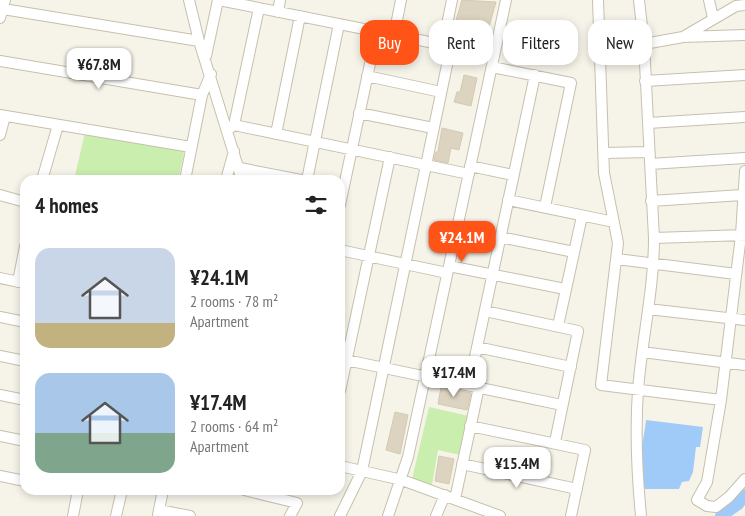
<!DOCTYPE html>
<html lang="en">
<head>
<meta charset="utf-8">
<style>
	:root { --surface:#fff; --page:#f2f2f2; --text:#222; --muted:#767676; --accent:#ff5317 }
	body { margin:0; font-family:"PT Sans Narrow",sans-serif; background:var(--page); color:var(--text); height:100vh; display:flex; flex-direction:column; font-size:19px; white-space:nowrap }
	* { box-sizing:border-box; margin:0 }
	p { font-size:16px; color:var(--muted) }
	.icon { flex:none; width:28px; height:28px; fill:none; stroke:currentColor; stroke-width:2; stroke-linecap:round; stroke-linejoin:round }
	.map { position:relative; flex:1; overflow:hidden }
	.panel { position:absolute; left:20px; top:175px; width:325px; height:320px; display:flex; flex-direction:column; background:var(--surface); border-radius:15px; box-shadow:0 2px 8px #0003 }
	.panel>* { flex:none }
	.hud { position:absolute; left:360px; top:20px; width:310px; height:45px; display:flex; gap:10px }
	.price { position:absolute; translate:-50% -42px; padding:0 11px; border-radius:10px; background:#fff; color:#222; font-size:16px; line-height:32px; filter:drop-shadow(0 1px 2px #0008) }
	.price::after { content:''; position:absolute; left:50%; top:30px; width:15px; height:11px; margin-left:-8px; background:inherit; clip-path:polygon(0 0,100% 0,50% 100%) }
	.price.active { background:var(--accent); color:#fff }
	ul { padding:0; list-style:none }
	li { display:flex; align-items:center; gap:15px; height:125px; padding:0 15px }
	li span { display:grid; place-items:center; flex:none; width:140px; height:100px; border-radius:15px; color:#555 }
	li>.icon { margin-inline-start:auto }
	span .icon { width:60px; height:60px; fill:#fffc; stroke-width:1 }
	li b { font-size:21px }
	h2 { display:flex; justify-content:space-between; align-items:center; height:60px; padding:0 15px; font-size:21px }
	.tag { padding:0 18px; border-radius:15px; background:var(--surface); box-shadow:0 2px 8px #0003; font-size:18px; line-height:45px }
	.tag.active { background:var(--accent); color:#fff }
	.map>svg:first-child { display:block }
	.green { fill:#caeeae }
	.water { fill:#a0cbf8 }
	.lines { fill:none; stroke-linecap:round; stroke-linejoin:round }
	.river { stroke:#a0cbf8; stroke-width:12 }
	.building { fill:#dcd4c0; stroke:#d5caaf }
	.minor-casing { stroke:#c6c0ad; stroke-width:12 }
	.minor { stroke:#fff; stroke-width:10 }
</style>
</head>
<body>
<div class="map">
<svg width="745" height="516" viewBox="0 0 745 516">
	<rect width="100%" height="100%" fill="#f6f4e9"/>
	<path class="green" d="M85,132L181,149L184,153L178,180H74Z
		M429,407L469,416L460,455L438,450L432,485L412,479Z"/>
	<path class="water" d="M646,420L703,427L700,447H696L693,472L689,481L682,482L679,489H645C635,470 644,440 646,420Z"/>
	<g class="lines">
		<path class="river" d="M721,516L738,504L745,495"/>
	</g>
	<path class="building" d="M462,0L496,2L488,30L472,27L469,42L460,41L461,36L452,34Z
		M464,75L477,78L471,106L454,102L457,92H460Z
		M442,128L463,133L459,150L451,148L448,163L434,160L436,152H438Z
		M441,387L471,393L467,410L438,404Z
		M395,412L408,415L400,454L386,450Z
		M439,456L454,459L449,484L435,481Z"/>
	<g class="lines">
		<g class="minor-casing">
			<path id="minor" d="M189,0L199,41L242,180
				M219,0L494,55
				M598,0L604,173L618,243L601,385L721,400
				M639,0L644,44L654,238C654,289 642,339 638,390C635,432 637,474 641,516
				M709,0L713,18
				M3,9L199,41
				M278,12L280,0
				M0,18L5,0
				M394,35L401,0
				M683,37L745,35
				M443,44L452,0
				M644,44L683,37L736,6L745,5
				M601,49L644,48
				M206,56L218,0
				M0,61L202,95
				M492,67L571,83L545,207
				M367,76L441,92
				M645,81L745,75
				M359,113L433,128
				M0,115L191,147
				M648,123L745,117
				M234,125L259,8
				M228,130L234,125L469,174
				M276,134L300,16
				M0,135L5,116
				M604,153L649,152
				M650,164L745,158
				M470,166L513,175
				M240,168L301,180
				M745,171L741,235L721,400L707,482L697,500L707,506L716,507L729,497L745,479
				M42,180L58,125
				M185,180L202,95L211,74
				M226,180L234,151
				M307,180L339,24
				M0,195L25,202
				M508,200L614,222
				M651,201L742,195
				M340,205L377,31
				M500,237L574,252
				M654,238L745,235
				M340,250L447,273
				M617,259L736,274
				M449,266L565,289
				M0,278L24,283
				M18,282L25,246
				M648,309L745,320
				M485,311L578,331L555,442
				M0,317L25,322
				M558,326L582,216
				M477,347L571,367
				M642,352L745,365
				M0,356L25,361
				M341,359L562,405
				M469,385L535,75
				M340,391L390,157
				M0,395L25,400
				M470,426L585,450L571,516
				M0,436L25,441
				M462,464L577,489
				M340,466L402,480L500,516
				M0,476L25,481
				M244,490L297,503L290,516
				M455,499L479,387
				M159,510L190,516
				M158,515L163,490
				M73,516L78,490
				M116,516L122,490
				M340,516L362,471L451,46
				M388,516L408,457L506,0
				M436,516L445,495"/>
		</g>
		<use href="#minor" class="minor"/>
	</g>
</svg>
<b class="price" style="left:99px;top:90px">¥67.8M</b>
<b class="price active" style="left:462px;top:263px">¥24.1M</b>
<b class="price" style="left:454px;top:398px">¥17.4M</b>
<b class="price" style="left:517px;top:489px">¥15.4M</b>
<div class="hud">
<a class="tag active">Buy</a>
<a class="tag">Rent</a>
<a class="tag">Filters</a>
<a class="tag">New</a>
</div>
<section class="panel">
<h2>4 homes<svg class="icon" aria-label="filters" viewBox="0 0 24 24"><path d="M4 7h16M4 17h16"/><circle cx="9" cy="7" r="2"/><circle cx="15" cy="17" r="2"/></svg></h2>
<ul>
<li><span style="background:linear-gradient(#c9d6e8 75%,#c2b280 0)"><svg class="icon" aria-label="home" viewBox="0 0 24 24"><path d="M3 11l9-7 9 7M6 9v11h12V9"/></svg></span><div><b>¥24.1M</b><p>2 rooms · 78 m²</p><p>Apartment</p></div></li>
<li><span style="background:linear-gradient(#a9c7e8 60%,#7fa58c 0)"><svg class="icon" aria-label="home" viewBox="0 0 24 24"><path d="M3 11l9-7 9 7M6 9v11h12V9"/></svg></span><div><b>¥17.4M</b><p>2 rooms · 64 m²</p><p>Apartment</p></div></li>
</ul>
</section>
</div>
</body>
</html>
